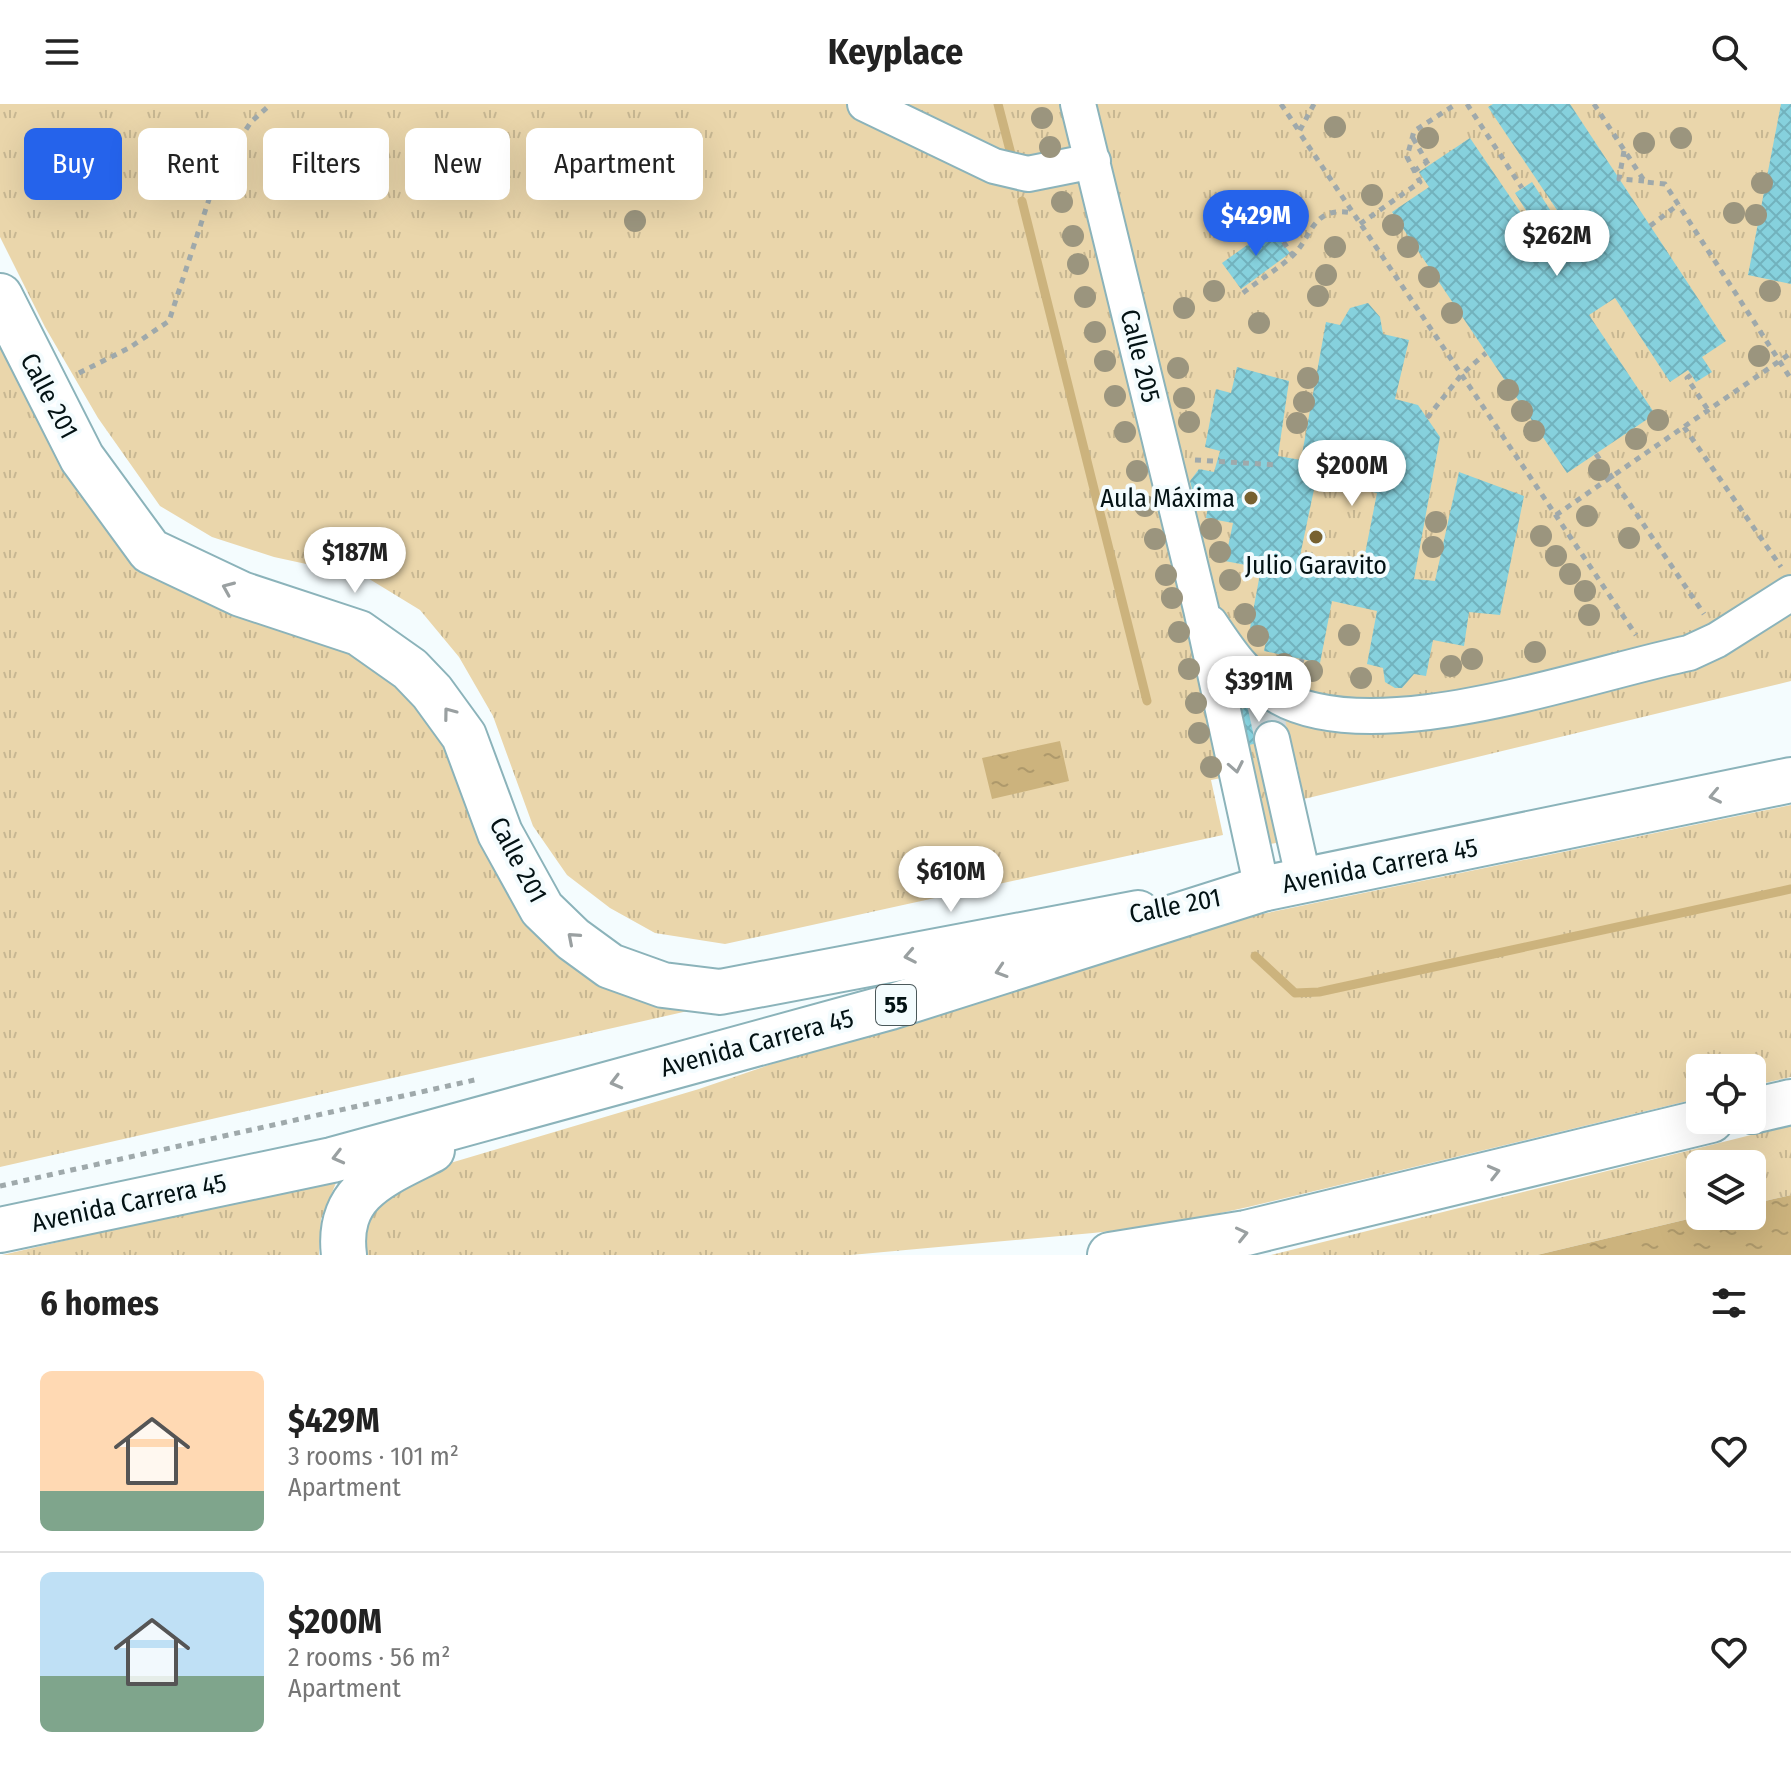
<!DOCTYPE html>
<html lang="en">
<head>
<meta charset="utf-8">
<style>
	:root { --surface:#fff; --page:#f2f2f2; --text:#222; --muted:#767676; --line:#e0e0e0; --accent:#2563eb }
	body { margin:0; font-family:"Fira Sans Condensed",sans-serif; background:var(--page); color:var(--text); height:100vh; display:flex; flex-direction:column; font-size:30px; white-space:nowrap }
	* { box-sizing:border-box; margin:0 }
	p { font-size:26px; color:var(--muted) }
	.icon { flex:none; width:44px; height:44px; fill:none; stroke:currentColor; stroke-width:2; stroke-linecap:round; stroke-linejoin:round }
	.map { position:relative; height:1151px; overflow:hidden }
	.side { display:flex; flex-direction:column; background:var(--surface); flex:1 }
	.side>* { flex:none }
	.hud { position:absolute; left:24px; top:24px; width:800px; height:72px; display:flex; gap:16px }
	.buttons { position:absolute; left:1686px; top:950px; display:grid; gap:16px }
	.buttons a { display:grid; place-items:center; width:80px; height:80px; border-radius:12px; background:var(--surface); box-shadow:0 8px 32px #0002; font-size:40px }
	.price { position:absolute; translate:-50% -68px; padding:0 18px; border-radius:28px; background:#fff; color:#222; font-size:26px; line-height:52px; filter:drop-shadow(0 2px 4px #0008) }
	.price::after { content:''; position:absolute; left:50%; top:48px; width:24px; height:18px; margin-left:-12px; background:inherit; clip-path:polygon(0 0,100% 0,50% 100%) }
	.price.on { background:var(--accent); color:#fff }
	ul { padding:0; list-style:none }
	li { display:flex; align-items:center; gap:24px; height:200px; padding:0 40px }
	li+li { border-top:2px solid var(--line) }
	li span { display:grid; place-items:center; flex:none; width:224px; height:160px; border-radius:12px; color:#555 }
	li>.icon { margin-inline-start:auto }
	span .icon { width:96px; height:96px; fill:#fffc; stroke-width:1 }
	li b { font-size:34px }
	h2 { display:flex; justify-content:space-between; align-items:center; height:96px; padding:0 40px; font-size:34px }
	.tag { padding:0 28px; border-radius:12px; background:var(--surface); box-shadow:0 8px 32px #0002; font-size:28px; line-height:72px }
	.tag.on { background:var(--accent); color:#fff }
	header { display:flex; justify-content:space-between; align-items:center; height:104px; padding:0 40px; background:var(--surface); font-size:36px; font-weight:700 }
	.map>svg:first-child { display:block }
	.grass { fill:url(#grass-tufts) }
	.water { fill:url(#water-ripples) }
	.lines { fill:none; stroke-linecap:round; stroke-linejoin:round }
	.stream { stroke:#ccb37d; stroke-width:9 }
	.building { fill:url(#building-cross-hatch); fill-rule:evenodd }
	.minor-tunnel { stroke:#d0d9db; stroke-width:34; stroke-dasharray:34 17; stroke-linecap:butt }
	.minor-casing { stroke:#8bb3ba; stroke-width:38 }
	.major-casing { stroke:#8bb3ba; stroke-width:48 }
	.highway-casing { stroke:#8bb3ba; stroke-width:48 }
	.path { stroke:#9fa9ab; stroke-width:5; stroke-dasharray:6 6; stroke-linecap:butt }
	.minor { stroke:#fff; stroke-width:34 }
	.major { stroke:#fff; stroke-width:44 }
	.highway { stroke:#fff; stroke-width:44 }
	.tree { fill:#9b957e }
	.oneway { stroke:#9aa0a1 }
	.poi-dot { fill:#776130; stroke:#f4fcfe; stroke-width:3 }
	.labels { text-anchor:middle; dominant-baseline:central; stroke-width:8; stroke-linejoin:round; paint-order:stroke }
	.shield { fill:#f4fcfe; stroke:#4b585a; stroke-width:2 }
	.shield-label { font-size:24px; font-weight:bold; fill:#031214 }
	.street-label { font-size:26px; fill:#031214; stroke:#f4fcfe }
	.poi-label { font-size:26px; fill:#031214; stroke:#f4fcfe; text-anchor:end }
</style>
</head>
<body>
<header><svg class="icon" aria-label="menu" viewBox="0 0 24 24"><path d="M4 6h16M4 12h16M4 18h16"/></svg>Keyplace<svg class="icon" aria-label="search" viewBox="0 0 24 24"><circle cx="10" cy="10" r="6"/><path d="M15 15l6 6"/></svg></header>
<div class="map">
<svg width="1791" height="1151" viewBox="0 0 1791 1151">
	<defs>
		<pattern id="grass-tufts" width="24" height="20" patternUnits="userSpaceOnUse" patternTransform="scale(2)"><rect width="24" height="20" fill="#ead6ab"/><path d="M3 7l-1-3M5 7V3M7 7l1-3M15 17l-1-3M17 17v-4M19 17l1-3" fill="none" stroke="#c7b792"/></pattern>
		<pattern id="water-ripples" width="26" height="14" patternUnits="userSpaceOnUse" patternTransform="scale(2)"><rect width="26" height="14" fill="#ccb37d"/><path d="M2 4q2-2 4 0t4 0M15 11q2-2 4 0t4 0" fill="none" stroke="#ae996b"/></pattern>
		<pattern id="building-cross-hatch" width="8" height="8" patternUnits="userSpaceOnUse" patternTransform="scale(2)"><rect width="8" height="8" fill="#86d1dd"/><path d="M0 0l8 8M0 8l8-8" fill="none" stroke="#72b2bd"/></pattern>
	</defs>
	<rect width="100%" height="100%" fill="#f4fcfe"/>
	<path class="grass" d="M0,0H1791V577L1304,695L1297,660L1267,665L1282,738L1265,741L1237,671L1211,676L1223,731L725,840L655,829L610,804L567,771L533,722L493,612L459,553L420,506L366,473L274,453L212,433L160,402L98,314L45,223L0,133Z
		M0,237L87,397L398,576L447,634L515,786L701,904L0,1063Z
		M1791,701V973L1752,982V964H1700V994L1248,1103L1166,1121L1093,1129L851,1151H358L372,1099L420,1068L699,985L917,910L1223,818Z
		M1791,1021V1091L1752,1100V1060H1700L1701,1112L1537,1151H1271Z
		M338,1074L321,1115L319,1151H2Z"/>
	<path class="water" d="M1060,637L1069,677L992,695L982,654Z
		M1791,1091V1151H1537L1701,1112H1752V1100Z"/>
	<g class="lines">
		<path class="stream" d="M998,0L1012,54
			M1022,97L1147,597
			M1255,852L1295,889L1319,888L1791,785"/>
	</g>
	<path class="building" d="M1493,0H1570L1726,237L1702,253L1712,268L1696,278L1688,266L1670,278L1615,194L1589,211L1655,310L1567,369L1392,108L1429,83L1419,68L1470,34L1560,166L1563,164L1515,89L1532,78L1580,152L1585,148L1488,3Z
		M1781,0H1791V180L1748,171Z
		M1271,124L1290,149L1241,185L1222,159Z
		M1368,199L1380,213L1383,230L1409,236L1395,295L1418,301L1440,333L1414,475L1435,477L1459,368L1524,392L1500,511L1469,508L1464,542L1433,536L1426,572L1414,570L1402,584H1395L1385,578L1383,564L1367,560L1377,507L1332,497L1320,559L1264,547L1268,527L1250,524L1261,464L1225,457L1233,419L1206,414L1209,397L1194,393L1190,377L1199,365L1214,368L1220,347L1205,343L1216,285L1231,289L1237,263L1289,277L1278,352L1301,356L1326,218L1340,221L1350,204ZM1316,376L1377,389L1362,465L1300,452Z
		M1273,597L1282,633L1245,642L1237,606Z"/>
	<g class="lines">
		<path class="minor-tunnel" d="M1264,599L1272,635"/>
		<g class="minor-casing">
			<path id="minor" d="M865,0L994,62L1028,70L1093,57
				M1078,0L1201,505L1262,785
				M1210,519C1228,546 1246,573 1274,590C1368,650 1583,571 1689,549L1717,536L1791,489
				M1272,635L1304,777"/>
		</g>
		<g class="major-casing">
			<path id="major" d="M0,192L82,354L150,447L241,490L359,529L410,565L432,588L464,632L500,729L542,805L573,835L610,862L663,881L720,888L1138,809"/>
		</g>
		<g class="highway-casing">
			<path id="highway" d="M1752,1007L1791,998
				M0,1126L332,1056L890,903L1262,785L1791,676
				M344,1151C336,1087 383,1071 432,1046
				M1110,1151L1246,1129L1711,1016"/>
		</g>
		<path class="path" d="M1281,0L1299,27
			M1314,0L1299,28L1636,531
			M1467,0L1522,84
			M1594,0L1645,78L1665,80L1791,275
			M1413,34L1429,62
			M1624,47L1619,75L1644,77
			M1414,67L1427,58
			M1270,118L1293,152
			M1360,120L1420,78L1407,53L1414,27L1456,0
			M1650,122L1679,100
			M1243,189C1258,177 1275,167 1290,154C1313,135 1310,101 1352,109
			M79,269L129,244L169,217L218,68L251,18L271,0
			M1691,271L1687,274L1708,306
			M1427,314L1462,270L1486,249
			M1684,323L1781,463
			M1596,350L1704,510
			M1195,356L1278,361
			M1556,411L1791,249
			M1298,570L1302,555
			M0,1082L479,975"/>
		<use href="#minor" class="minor"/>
		<use href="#major" class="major"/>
		<use href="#highway" class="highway"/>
	</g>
	<g class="tree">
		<circle cx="1042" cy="14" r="11"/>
		<circle cx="1335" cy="23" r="11"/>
		<circle cx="1428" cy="34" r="11"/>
		<circle cx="1681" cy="34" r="11"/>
		<circle cx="1644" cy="39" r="11"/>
		<circle cx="1050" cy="43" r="11"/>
		<circle cx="1762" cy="79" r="11"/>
		<circle cx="1372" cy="91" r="11"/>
		<circle cx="1062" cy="98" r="11"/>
		<circle cx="1734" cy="109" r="11"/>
		<circle cx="1756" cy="111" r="11"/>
		<circle cx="635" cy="117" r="11"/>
		<circle cx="1393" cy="121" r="11"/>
		<circle cx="1073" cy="132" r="11"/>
		<circle cx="1335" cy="143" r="11"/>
		<circle cx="1408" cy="143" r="11"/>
		<circle cx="1078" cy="160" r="11"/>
		<circle cx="1326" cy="171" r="11"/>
		<circle cx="1429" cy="173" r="11"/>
		<circle cx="1214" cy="187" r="11"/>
		<circle cx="1770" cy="187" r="11"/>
		<circle cx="1318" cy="192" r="11"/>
		<circle cx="1085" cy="193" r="11"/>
		<circle cx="1184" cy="204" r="11"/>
		<circle cx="1452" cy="209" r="11"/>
		<circle cx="1259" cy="219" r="11"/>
		<circle cx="1095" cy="228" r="11"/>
		<circle cx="1759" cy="252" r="11"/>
		<circle cx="1105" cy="257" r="11"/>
		<circle cx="1178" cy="264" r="11"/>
		<circle cx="1308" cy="274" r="11"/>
		<circle cx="1508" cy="286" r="11"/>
		<circle cx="1115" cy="292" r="11"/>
		<circle cx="1184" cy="294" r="11"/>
		<circle cx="1304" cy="298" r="11"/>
		<circle cx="1522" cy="307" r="11"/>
		<circle cx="1658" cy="316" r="11"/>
		<circle cx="1189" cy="318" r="11"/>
		<circle cx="1297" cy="319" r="11"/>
		<circle cx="1534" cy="327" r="11"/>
		<circle cx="1125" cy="328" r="11"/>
		<circle cx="1636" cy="335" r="11"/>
		<circle cx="1599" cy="366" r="11"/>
		<circle cx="1137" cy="367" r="11"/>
		<circle cx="1145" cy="402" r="11"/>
		<circle cx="1587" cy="412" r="11"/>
		<circle cx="1436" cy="418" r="11"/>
		<circle cx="1211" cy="425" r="11"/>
		<circle cx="1541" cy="432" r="11"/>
		<circle cx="1629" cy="434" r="11"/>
		<circle cx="1155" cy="435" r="11"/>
		<circle cx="1433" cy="443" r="11"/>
		<circle cx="1220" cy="448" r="11"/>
		<circle cx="1556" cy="452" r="11"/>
		<circle cx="1570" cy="470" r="11"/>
		<circle cx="1166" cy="471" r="11"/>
		<circle cx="1230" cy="476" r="11"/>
		<circle cx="1585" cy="487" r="11"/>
		<circle cx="1172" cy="494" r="11"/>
		<circle cx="1245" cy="510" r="11"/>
		<circle cx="1589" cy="511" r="11"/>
		<circle cx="1179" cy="528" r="11"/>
		<circle cx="1349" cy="531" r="11"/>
		<circle cx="1258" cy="532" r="11"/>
		<circle cx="1535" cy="548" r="11"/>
		<circle cx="1472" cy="555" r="11"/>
		<circle cx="1284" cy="560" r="11"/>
		<circle cx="1451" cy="562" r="11"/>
		<circle cx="1189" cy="565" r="11"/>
		<circle cx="1312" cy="567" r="11"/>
		<circle cx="1361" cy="574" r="11"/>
		<circle cx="1196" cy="599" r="11"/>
		<circle cx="1199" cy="629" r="11"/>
		<circle cx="1211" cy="663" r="11"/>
	</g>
	<defs><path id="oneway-chevron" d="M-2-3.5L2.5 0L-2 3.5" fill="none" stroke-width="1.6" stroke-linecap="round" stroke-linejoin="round" transform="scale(2)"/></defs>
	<g class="oneway">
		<use href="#oneway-chevron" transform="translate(228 484) rotate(-157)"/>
		<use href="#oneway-chevron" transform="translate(449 609) rotate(-127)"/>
		<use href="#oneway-chevron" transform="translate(1236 663) rotate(79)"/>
		<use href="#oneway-chevron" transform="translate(1715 692) rotate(168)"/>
		<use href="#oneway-chevron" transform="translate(573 834) rotate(-139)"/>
		<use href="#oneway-chevron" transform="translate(910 852) rotate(169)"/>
		<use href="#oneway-chevron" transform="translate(1001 867) rotate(162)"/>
		<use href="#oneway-chevron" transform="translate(616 978) rotate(165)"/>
		<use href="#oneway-chevron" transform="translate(338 1053) rotate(166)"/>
		<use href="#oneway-chevron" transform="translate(1494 1068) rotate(-14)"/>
		<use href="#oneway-chevron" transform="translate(1242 1130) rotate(-13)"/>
	</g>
	<g class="poi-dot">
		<circle cx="1251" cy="394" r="8"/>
		<circle cx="1316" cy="433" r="8"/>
	</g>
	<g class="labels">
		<rect class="shield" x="876" y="881" width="40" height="40" rx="6"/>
		<g class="shield-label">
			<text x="896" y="901">55</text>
		</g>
		<g class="street-label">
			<text transform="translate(1140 252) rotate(76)">Calle 205</text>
			<text transform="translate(49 292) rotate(62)">Calle 201</text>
			<text transform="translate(518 756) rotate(62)">Calle 201</text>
			<text transform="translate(1380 762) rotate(-11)">Avenida Carrera 45</text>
			<text transform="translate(1175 802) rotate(-11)">Calle 201</text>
			<text transform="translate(757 939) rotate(-15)">Avenida Carrera 45</text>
			<text transform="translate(129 1099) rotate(-12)">Avenida Carrera 45</text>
		</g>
		<g class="poi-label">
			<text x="1235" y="394">Aula Máxima</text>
			<text x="1316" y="461" text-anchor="middle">Julio Garavito</text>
		</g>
	</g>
</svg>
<div class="buttons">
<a><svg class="icon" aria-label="locate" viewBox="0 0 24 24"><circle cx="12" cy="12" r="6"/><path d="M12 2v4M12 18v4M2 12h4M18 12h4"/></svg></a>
<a><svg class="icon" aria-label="layers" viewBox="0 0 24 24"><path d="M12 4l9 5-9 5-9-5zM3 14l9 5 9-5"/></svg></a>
</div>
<b class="price on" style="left:1256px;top:154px">$429M</b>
<b class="price" style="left:1557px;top:174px">$262M</b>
<b class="price" style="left:1352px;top:404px">$200M</b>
<b class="price" style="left:355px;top:491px">$187M</b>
<b class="price" style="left:1259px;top:620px">$391M</b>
<b class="price" style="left:951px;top:810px">$610M</b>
<div class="hud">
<a class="tag on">Buy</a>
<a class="tag">Rent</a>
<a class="tag">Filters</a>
<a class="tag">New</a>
<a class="tag">Apartment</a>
</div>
</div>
<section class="side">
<h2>6 homes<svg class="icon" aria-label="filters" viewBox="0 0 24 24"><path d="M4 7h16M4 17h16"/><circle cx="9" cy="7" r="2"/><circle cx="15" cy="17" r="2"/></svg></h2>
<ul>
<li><span style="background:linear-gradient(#ffd9b3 75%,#7fa58c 0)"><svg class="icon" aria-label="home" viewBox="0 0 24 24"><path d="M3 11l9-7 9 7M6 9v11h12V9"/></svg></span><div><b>$429M</b><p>3 rooms · 101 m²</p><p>Apartment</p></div><svg class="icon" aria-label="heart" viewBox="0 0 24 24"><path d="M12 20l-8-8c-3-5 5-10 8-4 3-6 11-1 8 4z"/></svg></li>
<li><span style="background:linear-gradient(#bfe0f5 65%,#7fa58c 0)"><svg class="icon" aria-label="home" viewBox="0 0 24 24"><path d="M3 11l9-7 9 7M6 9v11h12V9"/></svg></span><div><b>$200M</b><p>2 rooms · 56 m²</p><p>Apartment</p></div><svg class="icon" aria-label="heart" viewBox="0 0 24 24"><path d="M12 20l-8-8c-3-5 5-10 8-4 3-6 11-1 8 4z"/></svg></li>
</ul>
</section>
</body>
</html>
